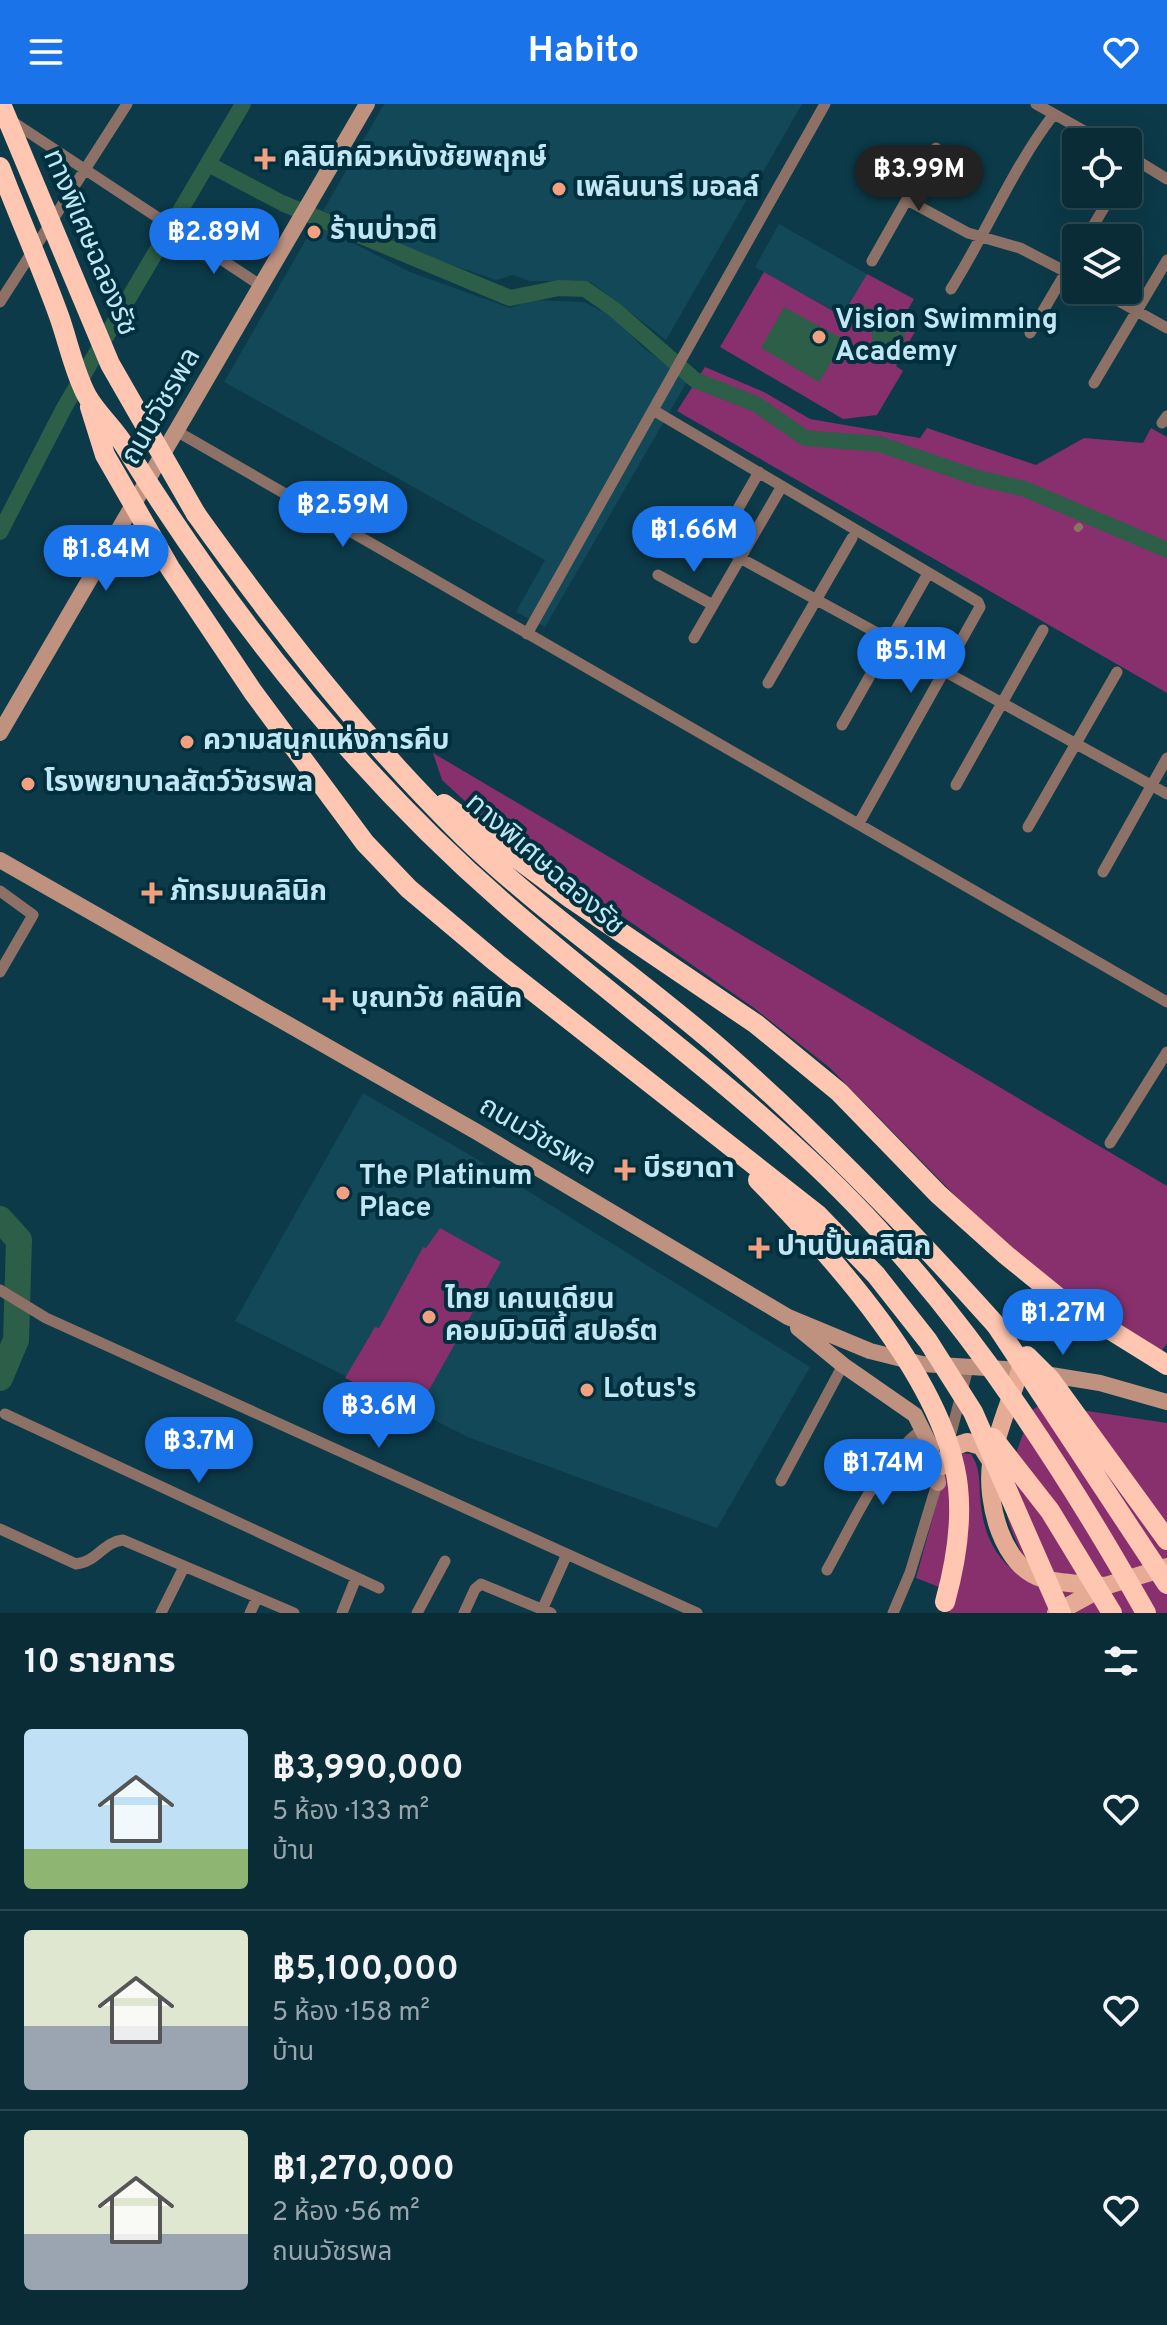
<!DOCTYPE html>
<html lang="th">
<head>
<meta charset="utf-8">
<style>
	:root { --surface:#092c36; --page:#173842; --text:#f1f3f6; --muted:#99a7ad; --line:#294851; --accent:#1a73e8 }
	body { margin:0; font-family:Overpass,"Noto Sans Thai",sans-serif; background:var(--page); color:var(--text); height:100vh; display:flex; flex-direction:column; font-size:30px; white-space:nowrap }
	* { box-sizing:border-box; margin:0 }
	p { font-size:26px; color:var(--muted) }
	.icon { flex:none; width:44px; height:44px; fill:none; stroke:currentColor; stroke-width:2; stroke-linecap:round; stroke-linejoin:round }
	.map { position:relative; height:1509px; overflow:hidden }
	.drawer { display:flex; flex-direction:column; background:var(--surface); flex:1 }
	.drawer>* { flex:none }
	.tools { position:absolute; left:1062px; top:24px; display:grid; gap:16px }
	.tools a { display:grid; place-items:center; width:80px; height:80px; border-radius:8px; background:var(--surface); box-shadow:0 8px 32px #0002,0 0 0 2px var(--line); font-size:40px }
	.price { position:absolute; translate:-50% -68px; padding:0 18px; border-radius:28px; background:var(--accent); color:#fff; font-size:26px; line-height:52px; filter:drop-shadow(0 2px 4px #0008) }
	.price::after { content:''; position:absolute; left:50%; top:48px; width:24px; height:18px; margin-left:-12px; background:inherit; clip-path:polygon(0 0,100% 0,50% 100%) }
	.price.on { background:#222; color:#fff }
	ul { padding:0; list-style:none }
	li { display:flex; align-items:center; gap:24px; height:200px; padding:0 24px }
	li+li { border-top:2px solid var(--line) }
	li span { display:grid; place-items:center; flex:none; width:224px; height:160px; border-radius:8px; color:#555 }
	li>.icon { margin-inline-start:auto }
	span .icon { width:96px; height:96px; fill:#fffc; stroke-width:1 }
	li b { font-size:34px }
	h2 { display:flex; justify-content:space-between; align-items:center; height:96px; padding:0 24px; font-size:34px }
	header { display:flex; justify-content:space-between; align-items:center; height:104px; padding:0 24px; background:var(--accent); color:#fff; font-size:36px; font-weight:700 }
	.map>svg:first-child { display:block }
	.built { fill:#124858 }
	.green { fill:#88306d }
	.water { fill:#2d5e47 }
	.lines { fill:none; stroke-linecap:round; stroke-linejoin:round }
	.canal { stroke:#2d5e47; stroke-width:16 }
	.river { stroke:#2d5e47; stroke-width:26 }
	.pedestrian { stroke:#8d7166; stroke-width:8 }
	.minor { stroke:#8d7166; stroke-width:11 }
	.secondary { stroke:#bf9280; stroke-width:16 }
	.primary { stroke:#e5ab95; stroke-width:18 }
	.motorway { stroke:#ffc6b1; stroke-width:20 }
	.motorway-bridge { stroke:#ffc6b1; stroke-width:20 }
	.poi-dot { fill:#f2a080; stroke:#00303d; stroke-width:3 }
	.labels { text-anchor:middle; dominant-baseline:central; stroke-width:8; stroke-linejoin:round; paint-order:stroke }
	.poi-label { font-size:28px; font-weight:bold; fill:#c1e7f5; stroke:#00303d; text-anchor:start }
	.street-label { font-size:28px; fill:#c1e7f5; stroke:#00303d }
</style>
</head>
<body>
<header><svg class="icon" aria-label="menu" viewBox="0 0 24 24"><path d="M4 6h16M4 12h16M4 18h16"/></svg>Habito<svg class="icon" aria-label="heart" viewBox="0 0 24 24"><path d="M12 20l-8-8c-3-5 5-10 8-4 3-6 11-1 8 4z"/></svg></header>
<div class="map">
<svg width="1167" height="1509" viewBox="0 0 1167 1509">
	<rect width="100%" height="100%" fill="#0c3a48"/>
	<path class="built" d="M384,0H802L666,236L591,178L530,177L513,171L496,176L437,156L323,107Z
		M315,120L410,168L510,204L532,196L584,198L617,215L642,243L688,276L545,523L516,508L545,456L224,278Z
		M779,120L867,170L843,212L755,163Z
		M363,989L475,1054L810,1263L717,1424L470,1334L235,1217Z"/>
	<path class="green" d="M764,168L842,212L867,170L914,195L903,214L918,222L896,262L903,267L877,311L843,315L720,243Z
		M705,263L764,288L810,315L920,334L927,324L1036,361L1084,334L1143,339L1151,324L1167,333V589L677,307Z
		M433,649L1167,1082V1240L1159,1250L1053,1180L984,1121L830,964L754,904L491,721L442,676Z
		M440,1124L501,1158L416,1309L345,1274L375,1223L379,1224L423,1143L426,1144Z
		M1041,1300L1167,1319V1509H949L957,1490L916,1474L947,1361L960,1349L971,1350C980,1363 979,1376 980,1391C982,1430 996,1459 1030,1478C1028,1454 1014,1439 1008,1415C999,1381 1021,1340 1031,1307Z"/>
	<path class="water" d="M860,201L878,207L887,228H905V237L892,236L888,245L878,247L872,241V228L858,226L850,218L851,208Z
		M784,203L845,236L819,278L761,244Z"/>
	<g class="lines">
		<path class="canal" d="M208,60L282,99L510,194L559,184L585,185L615,206L695,276L756,300L805,334L879,340L978,374L1025,385L1167,446
			M0,428L64,304L243,0"/>
		<path class="river" d="M0,1115L19,1136L16,1236L0,1274"/>
		<path class="pedestrian" d="M1078,424L1079,423"/>
		<path class="minor" d="M1036,0L1104,38
			M10,16L260,181
			M1128,51L1167,75
			M907,96L968,129L1020,144L1076,173
			M1086,134L1112,90
			M872,157L936,44
			M951,185C987,128 1013,63 1054,10
			M1099,186L1167,224
			M0,198L127,0
			M1030,229L1076,151
			M1094,279L1167,156
			M653,306L978,498L980,503L859,719
			M1162,319L1167,312
			M178,328L1167,898
			M759,368L719,438L740,454L890,536
			M658,471L713,501
			M527,530L825,0
			M694,534L782,382
			M944,567L1167,690
			M768,579L852,434
			M842,621L926,473
			M956,681L1043,526
			M1028,723L1117,568
			M1103,768L1167,654
			M0,787L33,811L0,868
			M1110,1039L1167,948
			M0,1186L46,1214L697,1509
			M5,1310L379,1484
			M949,1337L968,1264
			M781,1377L843,1261
			M0,1425L76,1460C97,1458 103,1438 123,1436L294,1509
			M827,1466C854,1418 878,1360 922,1325
			M542,1506L567,1450
			M161,1509L184,1463
			M250,1509L257,1494
			M342,1509L356,1474
			M417,1509L445,1457
			M464,1509L475,1485L481,1480L551,1509
			M893,1509L910,1469L939,1373"/>
		<path class="secondary" d="M0,629L367,0
			M0,756L477,1028L788,1213L870,1247L922,1260L1020,1266L1100,1279L1167,1298
			M798,1224L843,1261L915,1311L930,1341L938,1379"/>
		<path class="primary" d="M1020,1266C1011,1296 996,1329 991,1360C986,1398 1002,1464 1044,1475C1063,1480 1086,1480 1105,1482
			M942,1362L953,1343L967,1338L981,1342L990,1356
			M1056,1509L1105,1482L1167,1463"/>
		<path class="motorway" d="M196,410C277,523 362,633 462,731C543,810 638,873 723,947C820,1032 910,1125 996,1221
			M444,700L570,794L756,920L839,988L938,1090L1006,1151L1059,1194L1167,1261"/>
		<path class="motorway-bridge" d="M1,0L110,260L196,410
			M0,63C19,113 41,162 59,212C68,237 74,268 87,292C97,310 115,325 126,344C230,511 354,668 503,798C628,908 765,1001 878,1125C984,1241 1069,1373 1146,1509
			M90,303L105,351L170,464L253,588L365,739L409,785L497,859L817,1110L876,1171L928,1237L973,1308L1061,1509
			M758,1076C831,1151 946,1276 958,1383C962,1421 955,1462 945,1498
			M996,1221L1167,1480
			M1027,1252L1050,1275L1167,1436
			M993,1334L1050,1407L1112,1509"/>
	</g>
	<g class="poi-dot">
		<path d="M261 43h8v8h8v8h-8v8h-8v-8h-8v-8h8z"/>
		<circle cx="559" cy="85" r="8"/>
		<circle cx="314" cy="128" r="8"/>
		<circle cx="819" cy="233" r="8"/>
		<circle cx="187" cy="638" r="8"/>
		<circle cx="28" cy="680" r="8"/>
		<path d="M148 777h8v8h8v8h-8v8h-8v-8h-8v-8h8z"/>
		<path d="M329 884h8v8h8v8h-8v8h-8v-8h-8v-8h8z"/>
		<path d="M621 1054h8v8h8v8h-8v8h-8v-8h-8v-8h8z"/>
		<circle cx="343" cy="1089" r="8"/>
		<path d="M755 1132h8v8h8v8h-8v8h-8v-8h-8v-8h8z"/>
		<circle cx="429" cy="1213" r="8"/>
		<circle cx="587" cy="1286" r="8"/>
	</g>
	<g class="labels">
		<g class="poi-label">
			<text x="283" y="55">คลินิกผิวหนังชัยพฤกษ์</text>
			<text x="575" y="85">เพลินนารี มอลล์</text>
			<text x="330" y="128">ร้านบ่าวติ</text>
			<text x="835" y="217">Vision Swimming<tspan x="835" dy="32">Academy</tspan></text>
			<text x="203" y="638">ความสนุกแห่งการคีบ</text>
			<text x="44" y="680">โรงพยาบาลสัตว์วัชรพล</text>
			<text x="170" y="789">ภัทรมนคลินิก</text>
			<text x="351" y="896">บุณทวัช คลินิค</text>
			<text x="643" y="1066">บีรยาดา</text>
			<text x="359" y="1073">The Platinum<tspan x="359" dy="32">Place</tspan></text>
			<text x="777" y="1144">ปานปั้นคลินิก</text>
			<text x="445" y="1197">ไทย เคเนเดียน<tspan x="445" dy="32">คอมมิวนิตี้ สปอร์ต</tspan></text>
			<text x="603" y="1286">Lotus's</text>
		</g>
		<g class="street-label">
			<text transform="translate(89 139) rotate(67)">ทางพิเศษฉลองรัช</text>
			<text transform="translate(162 303) rotate(-60)">ถนนวัชรพล</text>
			<text transform="translate(544 761) rotate(41)">ทางพิเศษฉลองรัช</text>
			<text transform="translate(537 1033) rotate(30)">ถนนวัชรพล</text>
		</g>
	</g>
</svg>
<div class="tools">
<a><svg class="icon" aria-label="locate" viewBox="0 0 24 24"><circle cx="12" cy="12" r="6"/><path d="M12 2v4M12 18v4M2 12h4M18 12h4"/></svg></a>
<a><svg class="icon" aria-label="layers" viewBox="0 0 24 24"><path d="M12 4l9 5-9 5-9-5zM3 14l9 5 9-5"/></svg></a>
</div>
<b class="price on" style="left:919px;top:109px">฿3.99M</b>
<b class="price" style="left:214px;top:172px">฿2.89M</b>
<b class="price" style="left:343px;top:445px">฿2.59M</b>
<b class="price" style="left:694px;top:470px">฿1.66M</b>
<b class="price" style="left:106px;top:489px">฿1.84M</b>
<b class="price" style="left:911px;top:591px">฿5.1M</b>
<b class="price" style="left:1063px;top:1253px">฿1.27M</b>
<b class="price" style="left:379px;top:1346px">฿3.6M</b>
<b class="price" style="left:199px;top:1381px">฿3.7M</b>
<b class="price" style="left:883px;top:1403px">฿1.74M</b>
</div>
<section class="drawer">
<h2>10 รายการ<svg class="icon" aria-label="filters" viewBox="0 0 24 24"><path d="M4 7h16M4 17h16"/><circle cx="9" cy="7" r="2"/><circle cx="15" cy="17" r="2"/></svg></h2>
<ul>
<li><span style="background:linear-gradient(#bfe0f5 75%,#8fb573 0)"><svg class="icon" aria-label="home" viewBox="0 0 24 24"><path d="M3 11l9-7 9 7M6 9v11h12V9"/></svg></span><div><b>฿3,990,000</b><p>5 ห้อง · 133 m²</p><p>บ้าน</p></div><svg class="icon" aria-label="heart" viewBox="0 0 24 24"><path d="M12 20l-8-8c-3-5 5-10 8-4 3-6 11-1 8 4z"/></svg></li>
<li><span style="background:linear-gradient(#dfe7d0 60%,#9aa5b1 0)"><svg class="icon" aria-label="home" viewBox="0 0 24 24"><path d="M3 11l9-7 9 7M6 9v11h12V9"/></svg></span><div><b>฿5,100,000</b><p>5 ห้อง · 158 m²</p><p>บ้าน</p></div><svg class="icon" aria-label="heart" viewBox="0 0 24 24"><path d="M12 20l-8-8c-3-5 5-10 8-4 3-6 11-1 8 4z"/></svg></li>
<li><span style="background:linear-gradient(#dfe7d0 65%,#9aa5b1 0)"><svg class="icon" aria-label="home" viewBox="0 0 24 24"><path d="M3 11l9-7 9 7M6 9v11h12V9"/></svg></span><div><b>฿1,270,000</b><p>2 ห้อง · 56 m²</p><p>ถนนวัชรพล</p></div><svg class="icon" aria-label="heart" viewBox="0 0 24 24"><path d="M12 20l-8-8c-3-5 5-10 8-4 3-6 11-1 8 4z"/></svg></li>
</ul>
</section>
</body>
</html>
